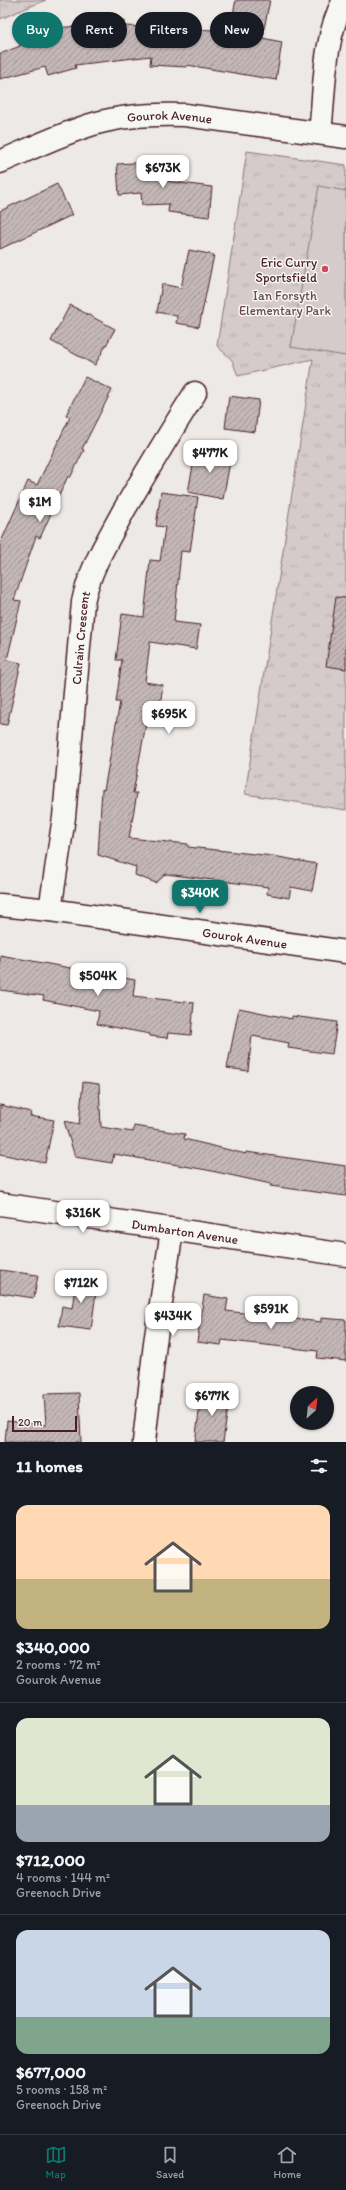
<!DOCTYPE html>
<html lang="en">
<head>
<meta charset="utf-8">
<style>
	:root { --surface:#171b24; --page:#20242c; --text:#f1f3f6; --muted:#9ea1a6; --line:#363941; --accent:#0f766e }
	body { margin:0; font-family:Itim,sans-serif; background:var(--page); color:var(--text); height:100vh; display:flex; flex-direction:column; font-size:15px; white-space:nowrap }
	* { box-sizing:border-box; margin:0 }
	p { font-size:13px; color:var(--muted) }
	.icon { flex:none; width:22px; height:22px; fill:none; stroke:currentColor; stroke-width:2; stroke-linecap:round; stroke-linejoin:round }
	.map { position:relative; height:1442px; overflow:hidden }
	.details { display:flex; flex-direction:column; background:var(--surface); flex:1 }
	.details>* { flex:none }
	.top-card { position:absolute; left:12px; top:12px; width:322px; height:36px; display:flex; gap:8px }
	.needle { width:26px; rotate:27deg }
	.buttons { position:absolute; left:290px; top:1386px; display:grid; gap:8px }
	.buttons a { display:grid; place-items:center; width:44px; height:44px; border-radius:50%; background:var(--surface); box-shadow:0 1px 3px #0004; font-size:20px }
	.scale { position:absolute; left:12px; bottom:10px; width:65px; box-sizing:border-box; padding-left:4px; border:2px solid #4a1f2b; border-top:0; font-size:11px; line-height:14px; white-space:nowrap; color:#4a1f2b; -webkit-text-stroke:3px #f6f6f2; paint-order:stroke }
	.price { position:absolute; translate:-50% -34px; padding:0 9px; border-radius:8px; background:#fff; color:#222; font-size:13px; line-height:26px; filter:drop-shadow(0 1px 2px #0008) }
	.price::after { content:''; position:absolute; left:50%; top:24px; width:12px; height:9px; margin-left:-6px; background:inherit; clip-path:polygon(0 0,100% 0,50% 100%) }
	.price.active { background:var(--accent); color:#fff }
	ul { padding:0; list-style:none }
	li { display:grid; align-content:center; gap:8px; height:212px; padding:0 16px }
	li+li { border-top:1px solid var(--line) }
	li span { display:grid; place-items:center; height:124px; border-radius:12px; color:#555 }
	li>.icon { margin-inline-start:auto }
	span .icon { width:72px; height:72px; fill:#fffc; stroke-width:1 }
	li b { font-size:17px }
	h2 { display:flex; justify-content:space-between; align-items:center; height:48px; padding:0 16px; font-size:17px }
	.chip { padding:0 14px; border-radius:18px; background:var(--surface); box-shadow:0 1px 3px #0004; font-size:14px; line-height:36px }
	.chip.active { background:var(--accent); color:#fff }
	.dock { display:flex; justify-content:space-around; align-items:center; height:56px; border-top:1px solid var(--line); background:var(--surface); font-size:11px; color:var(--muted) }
	.dock a { display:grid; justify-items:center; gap:2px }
	.dock .active { color:var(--accent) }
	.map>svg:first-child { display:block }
	.park { fill:url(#park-tufts); stroke:#8f757a }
	.pitch { fill:#d4cbca; stroke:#8f757a }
	.building { fill:url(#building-hatch); stroke:#4a1f2b }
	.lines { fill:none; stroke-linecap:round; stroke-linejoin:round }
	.minor-casing { stroke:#4a1f2b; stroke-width:25 }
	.minor { stroke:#f6f6f2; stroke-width:22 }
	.poi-dot { fill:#d1495b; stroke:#f6f6f2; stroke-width:1.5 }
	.labels { text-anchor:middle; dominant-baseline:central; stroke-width:3; stroke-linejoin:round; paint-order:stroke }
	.street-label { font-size:13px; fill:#4a1f2b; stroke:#f6f6f2 }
	.poi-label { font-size:13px; fill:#4a1f2b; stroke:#f6f6f2; text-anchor:end }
	.park-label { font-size:13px; fill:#6c4a53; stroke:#f6f6f2 }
</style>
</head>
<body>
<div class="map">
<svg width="346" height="1442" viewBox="0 0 346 1442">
	<defs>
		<pattern id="park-tufts" width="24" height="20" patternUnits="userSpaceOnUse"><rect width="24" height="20" fill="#d4cbca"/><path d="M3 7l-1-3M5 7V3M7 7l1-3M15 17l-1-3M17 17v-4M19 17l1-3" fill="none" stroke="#b8aeae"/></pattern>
		<pattern id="building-hatch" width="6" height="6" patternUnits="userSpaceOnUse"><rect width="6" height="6" fill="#c4b7b7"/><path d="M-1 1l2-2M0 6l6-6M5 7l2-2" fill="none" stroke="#a19495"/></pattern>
	</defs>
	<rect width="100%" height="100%" fill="#ece9e6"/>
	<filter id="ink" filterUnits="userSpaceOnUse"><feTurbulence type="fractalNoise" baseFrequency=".025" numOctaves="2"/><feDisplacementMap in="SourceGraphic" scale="8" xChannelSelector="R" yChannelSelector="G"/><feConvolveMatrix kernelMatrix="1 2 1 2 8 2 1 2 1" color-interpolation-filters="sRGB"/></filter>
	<g filter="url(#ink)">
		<path class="park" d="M0,0H46L0,19Z
			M247,151L346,165V810L245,794L313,359L238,376L232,360L217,346Z"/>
		<path class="pitch" d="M319,186L346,191V356L291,347Z"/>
		<path class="building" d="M236,0H270L262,38L282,42L276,80L187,65V67L150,65L151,56L75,65L76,68L48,76L45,67L0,79V54L20,46L18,39L58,28L124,21V26L214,30L229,33Z
			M164,161L165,181L212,187L209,217L168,212L169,204L142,205L141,193L119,195L117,164Z
			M57,184L72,215L0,249V211Z
			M189,250L214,255L199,327L176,323L177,316L157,312L162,284L181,288Z
			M70,305L115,329L95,365L51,341Z
			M85,377L112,390L82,449L84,450L70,478L68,476L40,538L36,536L14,600L21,601L7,660L21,663L7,725L0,724V544L28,481L37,485L70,417L66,415Z
			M229,396L259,400L255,432L225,428Z
			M196,450L231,457L223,499L188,492Z
			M161,492L198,497L190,552L181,551L174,622L200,625L196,649L150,642L145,682L163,685L157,725L146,724L133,793H137L129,838L188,844V847L273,856L317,864L312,891L291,887L289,898L267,894L268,887L166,874L156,883L135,875L136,867L98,855L102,789L104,790L120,702H116L122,660H116L122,614L144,617L150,560L160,561L165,527L156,526Z
			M336,597L346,598V669L326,666Z
			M0,955L135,980L133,996L194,1003L191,1035L168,1033L167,1038L150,1036V1034L97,1024L99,1011L43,1000L44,996L0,990Z
			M239,1008L292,1019V1016L337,1022L332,1054L288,1048L289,1043L252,1036L248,1071L227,1068Z
			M83,1082L99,1084L101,1127L133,1132L134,1126L185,1134L184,1139L246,1154V1152L346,1166V1196L270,1186L271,1184L207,1170L114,1154L112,1163L75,1157L64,1121L79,1124Z
			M0,1105L31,1112L30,1116L54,1120L45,1163L0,1154Z
			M0,1270L38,1275L34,1298L0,1293Z
			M77,1274L98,1277L91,1330L59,1326L62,1306L72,1308Z
			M204,1295L228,1299L226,1311L321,1322V1318L346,1320V1361L317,1358L318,1351L222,1340L221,1345L197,1342Z
			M202,1390L230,1394L223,1442H195Z
			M79,1393L81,1442H5L7,1421L46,1425L44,1394Z"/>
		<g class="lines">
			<g class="minor-casing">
				<g id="minor">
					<path d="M320,133C325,89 323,39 344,0"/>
					<path id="s1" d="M0,162C30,149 65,132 97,123C125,115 155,114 185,115L346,137"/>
					<path id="s2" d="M0,905L50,910L346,952"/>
					<path id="s3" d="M50,910L64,817L83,602C90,568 108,540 124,510C147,471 170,432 195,393"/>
					<path id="s4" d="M0,1204L346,1255"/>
					<path d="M144,1442L155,1343L172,1230"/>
				</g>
			</g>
			<use href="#minor" class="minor"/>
		</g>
	</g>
	<circle class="poi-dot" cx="325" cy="269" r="4"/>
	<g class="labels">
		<g class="street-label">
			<text stroke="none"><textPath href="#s1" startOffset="178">Gourok Avenue</textPath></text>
			<text stroke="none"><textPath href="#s3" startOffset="274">Culrain Crescent</textPath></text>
			<text stroke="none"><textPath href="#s2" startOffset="247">Gourok Avenue</textPath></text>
			<text stroke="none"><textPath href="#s4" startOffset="187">Dumbarton Avenue</textPath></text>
		</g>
		<g class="poi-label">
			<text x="317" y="262">Eric Curry<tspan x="317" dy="15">Sportsfield</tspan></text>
		</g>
		<g class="park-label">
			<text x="285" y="295">Ian Forsyth<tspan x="285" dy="15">Elementary Park</tspan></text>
		</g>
	</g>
</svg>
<div class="buttons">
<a><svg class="needle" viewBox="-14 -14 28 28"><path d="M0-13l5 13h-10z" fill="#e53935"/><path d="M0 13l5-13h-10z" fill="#9ea1a6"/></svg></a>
</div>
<div class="scale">20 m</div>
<b class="price" style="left:163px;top:189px">$673K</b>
<b class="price" style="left:210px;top:474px">$477K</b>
<b class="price" style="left:40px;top:523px">$1M</b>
<b class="price" style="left:169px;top:735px">$695K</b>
<b class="price active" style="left:200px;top:914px">$340K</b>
<b class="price" style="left:98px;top:997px">$504K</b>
<b class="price" style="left:83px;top:1234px">$316K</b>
<b class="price" style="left:81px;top:1304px">$712K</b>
<b class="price" style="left:271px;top:1330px">$591K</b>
<b class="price" style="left:173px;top:1337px">$434K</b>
<b class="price" style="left:212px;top:1417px">$677K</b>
<div class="top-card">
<a class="chip active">Buy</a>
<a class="chip">Rent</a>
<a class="chip">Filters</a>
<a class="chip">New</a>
</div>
</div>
<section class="details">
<h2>11 homes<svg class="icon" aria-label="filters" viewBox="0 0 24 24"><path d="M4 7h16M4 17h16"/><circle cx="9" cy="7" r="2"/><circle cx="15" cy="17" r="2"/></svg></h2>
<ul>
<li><span style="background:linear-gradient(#ffd9b3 60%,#c2b280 0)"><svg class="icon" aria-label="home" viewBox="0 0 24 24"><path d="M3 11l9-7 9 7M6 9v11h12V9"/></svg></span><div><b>$340,000</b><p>2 rooms · 72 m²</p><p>Gourok Avenue</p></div></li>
<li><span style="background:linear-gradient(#dfe7d0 70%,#9aa5b1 0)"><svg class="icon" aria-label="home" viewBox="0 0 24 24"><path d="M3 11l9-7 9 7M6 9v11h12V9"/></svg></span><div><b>$712,000</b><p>4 rooms · 144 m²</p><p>Greenoch Drive</p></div></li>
<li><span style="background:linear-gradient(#c9d6e8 70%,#7fa58c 0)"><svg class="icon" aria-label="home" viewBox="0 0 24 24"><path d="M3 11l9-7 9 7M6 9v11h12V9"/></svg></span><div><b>$677,000</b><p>5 rooms · 158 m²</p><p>Greenoch Drive</p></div></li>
</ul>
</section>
<nav class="dock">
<a class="active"><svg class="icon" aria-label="map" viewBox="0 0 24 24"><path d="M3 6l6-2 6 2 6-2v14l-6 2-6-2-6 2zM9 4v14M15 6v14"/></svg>Map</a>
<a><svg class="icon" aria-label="saved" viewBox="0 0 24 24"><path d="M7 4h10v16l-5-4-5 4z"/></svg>Saved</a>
<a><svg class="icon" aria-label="home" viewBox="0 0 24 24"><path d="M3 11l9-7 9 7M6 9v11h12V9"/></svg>Home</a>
</nav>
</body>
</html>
